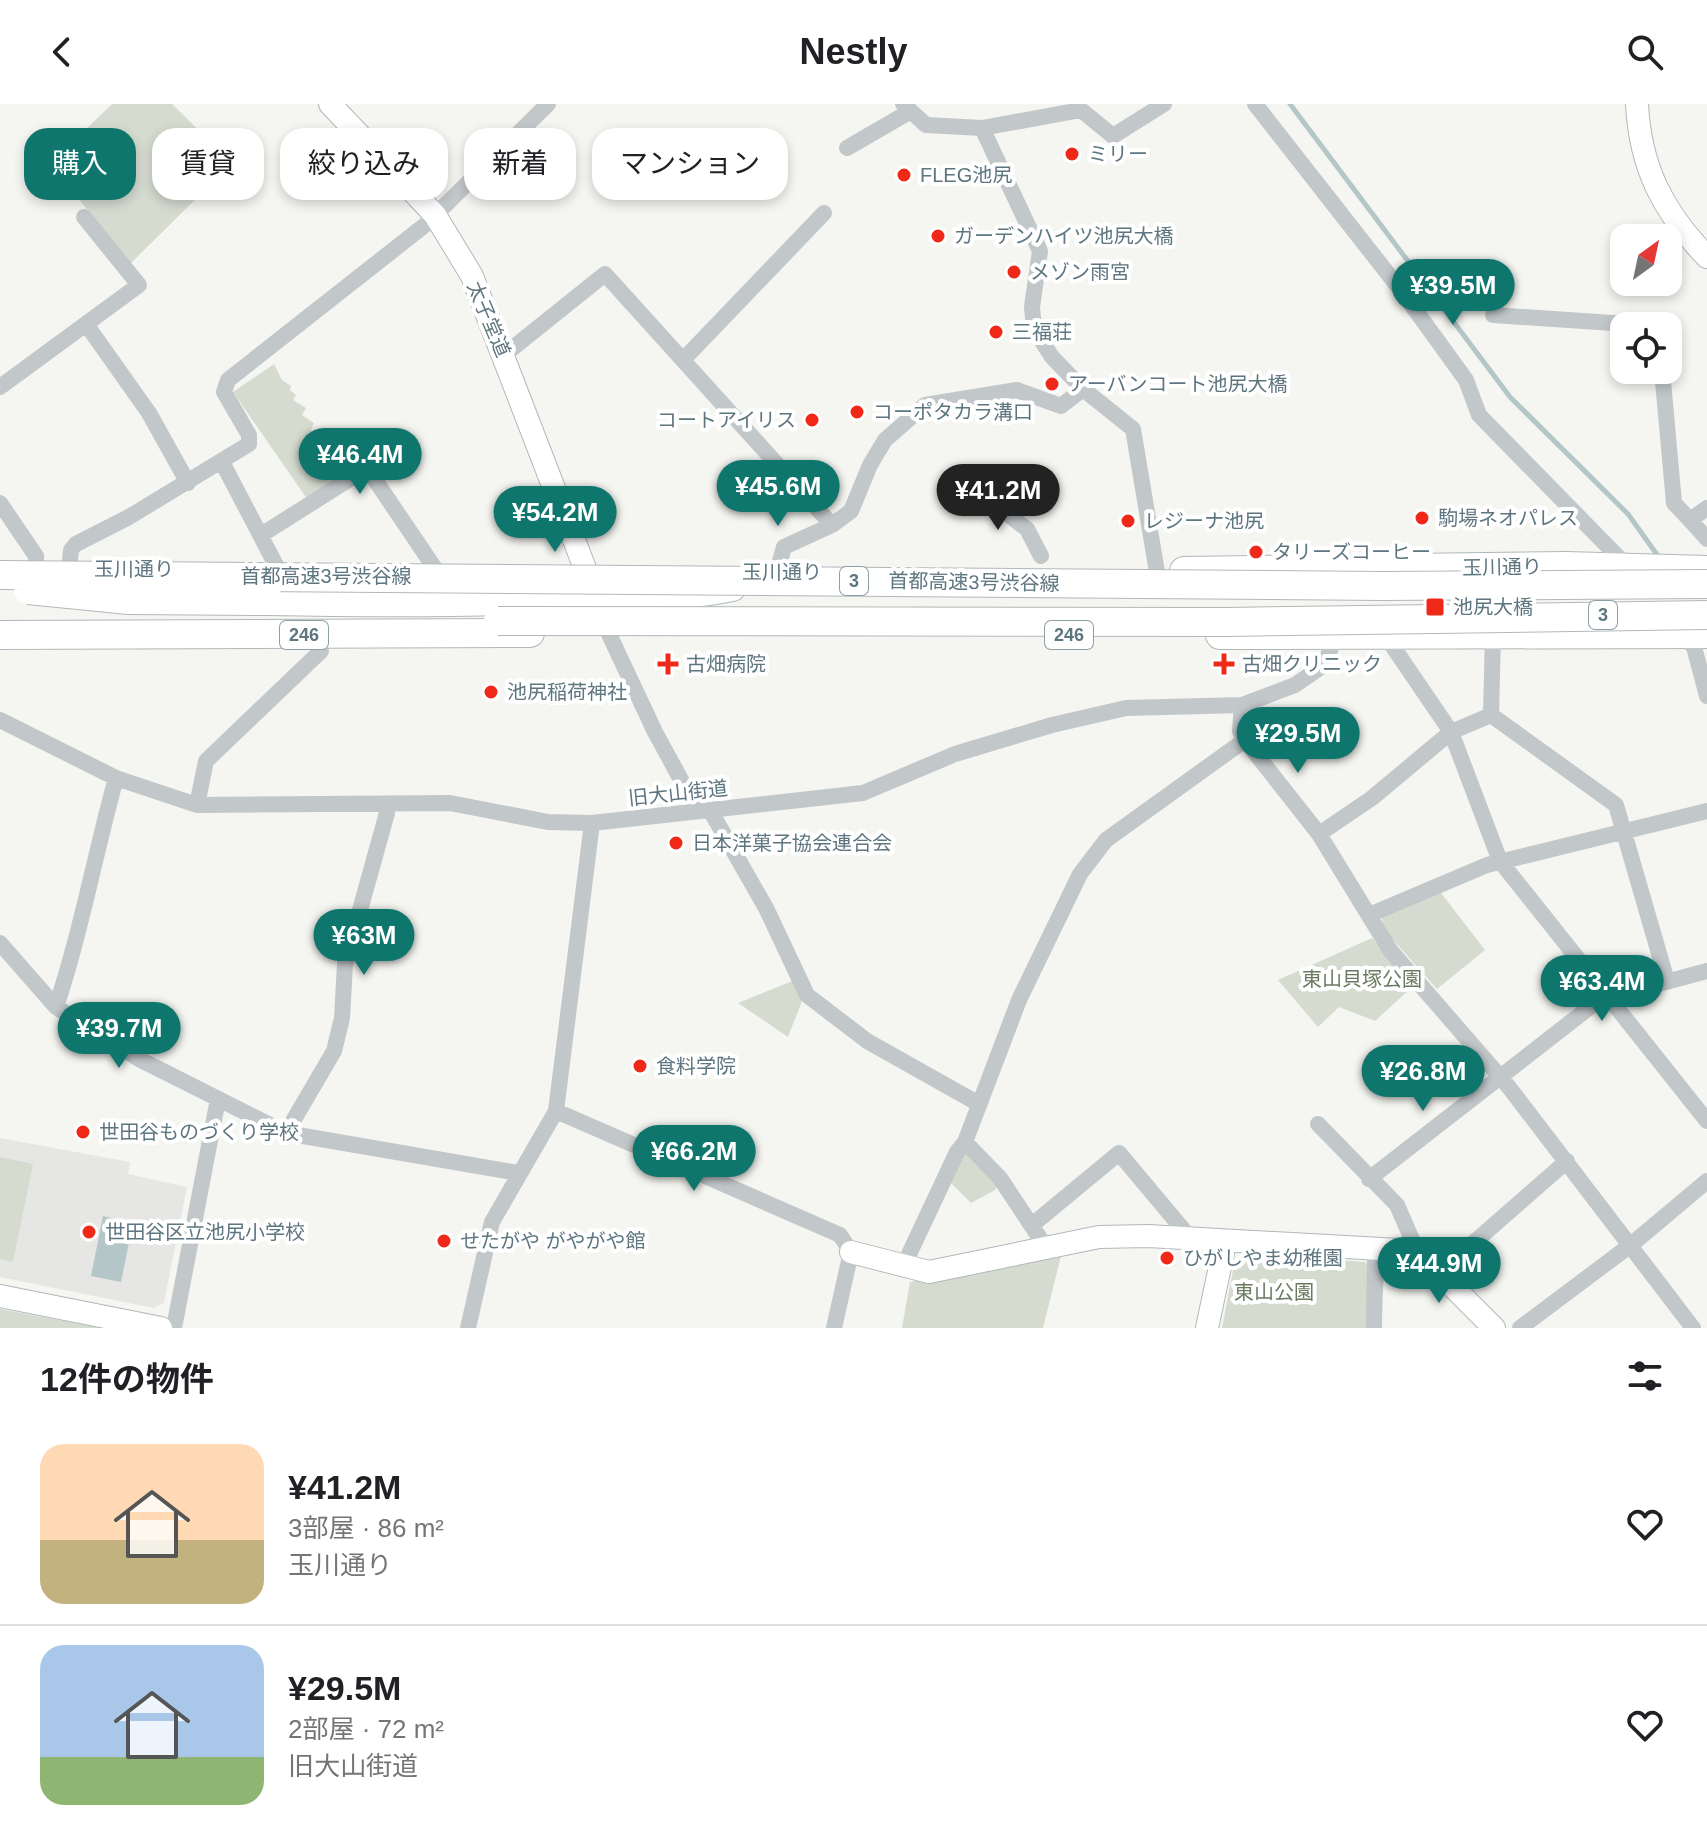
<!DOCTYPE html>
<html lang="ja">
<head>
<meta charset="utf-8">
<style>
	:root { --surface:#fff; --page:#f2f2f2; --text:#202124; --muted:#757577; --line:#e0e0e0; --accent:#0f766e }
	body { margin:0; font-family:Helvetica,"Noto Sans JP",sans-serif; background:var(--page); color:var(--text); height:100vh; display:flex; flex-direction:column; font-size:30px; white-space:nowrap }
	* { box-sizing:border-box; margin:0 }
	p { font-size:26px; color:var(--muted) }
	.icon { flex:none; width:44px; height:44px; fill:none; stroke:currentColor; stroke-width:2; stroke-linecap:round; stroke-linejoin:round }
	.map { position:relative; height:1224px; overflow:hidden }
	.sheet { display:flex; flex-direction:column; background:var(--surface); flex:1 }
	.sheet>* { flex:none }
	.top-card { position:absolute; left:24px; top:24px; width:800px; height:72px; display:flex; gap:16px }
	.needle { width:52px; rotate:33deg }
	.tools { position:absolute; left:1610px; top:120px; display:grid; gap:16px }
	.tools a { display:grid; place-items:center; width:72px; height:72px; border-radius:16px; background:var(--surface); box-shadow:0 4px 12px #0003; font-size:40px }
	.price { position:absolute; translate:-50% -68px; padding:0 18px; border-radius:28px; background:var(--accent); color:#fff; font-size:26px; line-height:52px; filter:drop-shadow(0 2px 4px #0008) }
	.price::after { content:''; position:absolute; left:50%; top:48px; width:24px; height:18px; margin-left:-12px; background:inherit; clip-path:polygon(0 0,100% 0,50% 100%) }
	.price.active { background:#222; color:#fff }
	ul { padding:0; list-style:none }
	li { display:flex; align-items:center; gap:24px; height:200px; padding:0 40px }
	li+li { border-top:2px solid var(--line) }
	li span { display:grid; place-items:center; flex:none; width:224px; height:160px; border-radius:24px; color:#555 }
	li>.icon { margin-inline-start:auto }
	span .icon { width:96px; height:96px; fill:#fffc; stroke-width:1 }
	li b { font-size:34px }
	h2 { display:flex; justify-content:space-between; align-items:center; height:96px; padding:0 40px; font-size:34px }
	.chip { padding:0 28px; border-radius:24px; background:var(--surface); box-shadow:0 4px 12px #0003; font-size:28px; line-height:72px }
	.chip.active { background:var(--accent); color:#fff }
	header { display:flex; justify-content:space-between; align-items:center; height:104px; padding:0 40px; background:var(--surface); font-size:36px; font-weight:700 }
	.map>svg:first-child { display:block }
	.built { fill:#e6e6e5 }
	.green { fill:#d6dbd0 }
	.water { fill:#b5c6c8 }
	.lines { fill:none; stroke-linecap:round; stroke-linejoin:round }
	.stream { stroke:#b5c6c8; stroke-width:5 }
	.secondary-casing { stroke:#afb8bb; stroke-width:24 }
	.highway-casing { stroke:#b2b8ba; stroke-width:30 }
	.street { stroke:#c2c7ca; stroke-width:16 }
	.secondary { stroke:#fff; stroke-width:22 }
	.highway { stroke:#fff; stroke-width:28 }
	.highway-bridge-casing { stroke:#b2b8ba; stroke-width:30; stroke-linecap:butt }
	.highway-bridge { stroke:#fff; stroke-width:28 }
	.poi-dot { fill:#ef2818; stroke:#fff; stroke-width:3 }
	.labels { text-anchor:middle; dominant-baseline:central; stroke-width:8; stroke-linejoin:round; paint-order:stroke }
	.shield { fill:#fff; stroke:#8e9fa5; stroke-width:2 }
	.shield-label { font-size:18px; font-weight:bold; fill:#5e767f }
	.poi-label { font-size:20px; fill:#5e767f; stroke:#fff; text-anchor:start }
	.street-label { font-size:20px; fill:#5e767f; stroke:#fff }
	.park-label { font-size:20px; fill:#6b7b61; stroke:#fff }
</style>
</head>
<body>
<header><svg class="icon" aria-label="back" viewBox="0 0 24 24"><path d="M15 5l-7 7 7 7"/></svg>Nestly<svg class="icon" aria-label="search" viewBox="0 0 24 24"><circle cx="10" cy="10" r="6"/><path d="M15 15l6 6"/></svg></header>
<div class="map">
<svg width="1707" height="1224" viewBox="0 0 1707 1224">
	<rect width="100%" height="100%" fill="#f5f5f1"/>
	<path class="built" d="M0,1034L130,1058L128,1070L187,1083L164,1198L154,1204L0,1173Z"/>
	<path class="green" d="M112,0H172L232,59L131,159L50,60Z
		M274,260L282,276L291,282L290,286L296,291L293,296L306,304L302,311L314,319L311,326L366,363L310,399L233,288Z
		M1438,785L1485,846L1437,885L1386,828L1381,813Z
		M1372,834L1411,884L1375,917L1339,903L1318,923L1278,876Z
		M795,876L804,892L788,933L738,899Z
		M966,1045L999,1079L995,1086L971,1099L951,1079Z
		M0,1053L33,1060L13,1158L0,1155Z
		M1062,1148L1043,1224H902L910,1178Z
		M1245,1149L1365,1158L1372,1171L1384,1172L1381,1224H1222L1235,1156Z
		M0,1205L101,1224H0Z"/>
	<path class="water" d="M103,1112L133,1119L121,1178L91,1172Z"/>
	<g class="lines">
		<path class="stream" d="M1290,0L1510,293L1628,410L1658,452"/>
		<g class="secondary-casing">
			<path id="secondary" d="M330,0L435,111L472,172L586,467
				M1637,0C1640,63 1663,108 1707,153
				M851,1148L929,1168L1099,1133L1148,1132L1417,1147L1494,1224
				M0,1192L161,1224
				M1207,1224L1225,1139"/>
		</g>
		<g class="highway-casing">
			<path id="highway" d="M1184,467L1566,462L1707,466
				M270,497C370,499 469,499 568,495C623,493 678,494 732,483
				M0,531L530,529
				M1220,531L1707,530"/>
		</g>
		<path class="street" d="M903,0L926,21L982,24L1040,147L1032,203L1034,225L1052,253L1083,285L1133,325L1157,468
			M1255,0L1403,189L1466,276L1479,311L1627,462
			M982,24L1081,6L1113,32L1164,0
			M847,44L909,8
			M1493,211L1657,222
			M86,220L149,309L188,379
			M504,251L605,170L832,421
			M683,256L824,109
			M1662,266L1674,399L1690,416L1707,404
			M0,283L139,181L84,113
			M222,358L278,465
			M976,386L1027,425L1041,452
			M0,399L36,452V465
			M1690,416L1707,435
			M261,431L367,364L436,466
			M69,465L71,446L76,440L129,413L249,340V331L224,288L228,276L425,121L548,0
			M777,468L784,443L832,421L851,407L870,361L885,336L925,301L1017,286L1061,302L1083,285
			M608,528L655,628L698,707
			M1493,529L1491,611L1616,701L1667,877
			M1681,530L1694,543L1707,592
			M1385,531L1451,628L1500,757L1707,1017
			M1242,601L1240,627L1245,636L1319,730L1390,846L1508,982L1693,1224
			M0,616L116,674L197,701L450,699L548,718L592,719L863,689L955,650L1052,621L1126,604L1242,601L1295,581L1324,561L1336,532
			M197,701L206,657L321,547
			M710,706L766,804L807,891L867,937L979,1000
			M1319,730L1372,694L1451,628L1491,611
			M1369,811L1487,761L1707,707
			M0,839L56,903L139,955L286,1029L518,1069
			M56,903C81,828 95,750 116,674
			M556,1007L840,1131L851,1148L834,1224
			M1318,1020L1397,1101L1417,1147
			M286,1029L334,947L342,914L345,860L387,709L386,701
			M965,1038L1000,1074L1045,1142
			M1369,1075L1599,896L1707,867
			M1032,1121L1119,1049L1191,1135
			M903,1163L957,1048L965,1038L1019,896L1080,770L1106,736L1245,636
			M1439,1169L1567,1057
			M174,1224L218,995
			M468,1224L492,1118L556,1007L592,719
			M1374,1224L1375,1146
			M1520,1224L1632,1140L1707,1077"/>
		<use href="#secondary" class="secondary"/>
		<use href="#highway" class="highway"/>
		<g class="highway-bridge-casing">
			<path id="highway-bridge" d="M0,471L1383,482L1707,480
				M28,486L129,496L270,497
				M498,517L1227,518L1707,511"/>
		</g>
		<use href="#highway-bridge" class="highway-bridge"/>
	</g>
	<g class="poi-dot">
		<circle cx="1072" cy="50" r="8"/>
		<circle cx="904" cy="71" r="8"/>
		<circle cx="938" cy="132" r="8"/>
		<circle cx="1014" cy="168" r="8"/>
		<circle cx="996" cy="228" r="8"/>
		<circle cx="1052" cy="280" r="8"/>
		<circle cx="857" cy="308" r="8"/>
		<circle cx="812" cy="316" r="8"/>
		<circle cx="1422" cy="414" r="8"/>
		<circle cx="1128" cy="417" r="8"/>
		<circle cx="1256" cy="448" r="8"/>
		<rect x="1425" y="493" width="20" height="20" rx="4"/>
		<path d="M664 548h8v8h8v8h-8v8h-8v-8h-8v-8h8z"/>
		<path d="M1220 548h8v8h8v8h-8v8h-8v-8h-8v-8h8z"/>
		<circle cx="491" cy="588" r="8"/>
		<circle cx="676" cy="739" r="8"/>
		<circle cx="640" cy="962" r="8"/>
		<circle cx="83" cy="1028" r="8"/>
		<circle cx="89" cy="1128" r="8"/>
		<circle cx="444" cy="1137" r="8"/>
		<circle cx="1167" cy="1154" r="8"/>
	</g>
	<g class="labels">
		<g class="shield">
			<rect x="840" y="463" width="28" height="28" rx="6"/>
			<rect x="1589" y="497" width="28" height="28" rx="6"/>
			<rect x="280" y="517" width="48" height="28" rx="6"/>
			<rect x="1045" y="517" width="48" height="28" rx="6"/>
		</g>
		<g class="shield-label">
			<text x="854" y="477">3</text>
			<text x="1603" y="511">3</text>
			<text x="304" y="531">246</text>
			<text x="1069" y="531">246</text>
		</g>
		<g class="poi-label">
			<text x="1088" y="50">ミリー</text>
			<text x="920" y="71">FLEG池尻</text>
			<text x="954" y="132">ガーデンハイツ池尻大橋</text>
			<text x="1030" y="168">メゾン雨宮</text>
			<text x="1012" y="228">三福荘</text>
			<text x="1068" y="280">アーバンコート池尻大橋</text>
			<text x="873" y="308">コーポタカラ溝口</text>
			<text x="796" y="316" text-anchor="end">コートアイリス</text>
			<text x="1438" y="414">駒場ネオパレス</text>
			<text x="1144" y="417">レジーナ池尻</text>
			<text x="1272" y="448">タリーズコーヒー</text>
			<text x="1453" y="503">池尻大橋</text>
			<text x="686" y="560">古畑病院</text>
			<text x="1242" y="560">古畑クリニック</text>
			<text x="507" y="588">池尻稲荷神社</text>
			<text x="692" y="739">日本洋菓子協会連合会</text>
			<text x="656" y="962">食料学院</text>
			<text x="99" y="1028">世田谷ものづくり学校</text>
			<text x="105" y="1128">世田谷区立池尻小学校</text>
			<text x="460" y="1137">せたがや がやがや館</text>
			<text x="1183" y="1154">ひがしやま幼稚園</text>
		</g>
		<g class="street-label">
			<text transform="translate(489 215) rotate(67)">太子堂道</text>
			<text transform="translate(1502 463) rotate(-1)">玉川通り</text>
			<text x="134" y="465">玉川通り</text>
			<text x="782" y="468">玉川通り</text>
			<text x="326" y="472">首都高速3号渋谷線</text>
			<text transform="translate(974 478) rotate(1)">首都高速3号渋谷線</text>
			<text transform="translate(678 689) rotate(-6)">旧大山街道</text>
		</g>
		<g class="park-label">
			<text x="1362" y="875">東山貝塚公園</text>
			<text x="1274" y="1188">東山公園</text>
		</g>
	</g>
</svg>
<div class="tools">
<a><svg class="needle" viewBox="-14 -14 28 28"><path d="M0-13l5 13h-10z" fill="#e53935"/><path d="M0 13l5-13h-10z" fill="#757577"/></svg></a>
<a><svg class="icon" aria-label="locate" viewBox="0 0 24 24"><circle cx="12" cy="12" r="6"/><path d="M12 2v4M12 18v4M2 12h4M18 12h4"/></svg></a>
</div>
<b class="price" style="left:1453px;top:223px">¥39.5M</b>
<b class="price" style="left:360px;top:392px">¥46.4M</b>
<b class="price" style="left:778px;top:424px">¥45.6M</b>
<b class="price active" style="left:998px;top:428px">¥41.2M</b>
<b class="price" style="left:555px;top:450px">¥54.2M</b>
<b class="price" style="left:1298px;top:671px">¥29.5M</b>
<b class="price" style="left:364px;top:873px">¥63M</b>
<b class="price" style="left:1602px;top:919px">¥63.4M</b>
<b class="price" style="left:119px;top:966px">¥39.7M</b>
<b class="price" style="left:1423px;top:1009px">¥26.8M</b>
<b class="price" style="left:694px;top:1089px">¥66.2M</b>
<b class="price" style="left:1439px;top:1201px">¥44.9M</b>
<div class="top-card">
<a class="chip active">購入</a>
<a class="chip">賃貸</a>
<a class="chip">絞り込み</a>
<a class="chip">新着</a>
<a class="chip">マンション</a>
</div>
</div>
<section class="sheet">
<h2>12件の物件<svg class="icon" aria-label="filters" viewBox="0 0 24 24"><path d="M4 7h16M4 17h16"/><circle cx="9" cy="7" r="2"/><circle cx="15" cy="17" r="2"/></svg></h2>
<ul>
<li><span style="background:linear-gradient(#ffd9b3 60%,#c2b280 0)"><svg class="icon" aria-label="home" viewBox="0 0 24 24"><path d="M3 11l9-7 9 7M6 9v11h12V9"/></svg></span><div><b>¥41.2M</b><p>3部屋 · 86 m²</p><p>玉川通り</p></div><svg class="icon" aria-label="heart" viewBox="0 0 24 24"><path d="M12 20l-8-8c-3-5 5-10 8-4 3-6 11-1 8 4z"/></svg></li>
<li><span style="background:linear-gradient(#a9c7e8 70%,#8fb573 0)"><svg class="icon" aria-label="home" viewBox="0 0 24 24"><path d="M3 11l9-7 9 7M6 9v11h12V9"/></svg></span><div><b>¥29.5M</b><p>2部屋 · 72 m²</p><p>旧大山街道</p></div><svg class="icon" aria-label="heart" viewBox="0 0 24 24"><path d="M12 20l-8-8c-3-5 5-10 8-4 3-6 11-1 8 4z"/></svg></li>
</ul>
</section>
</body>
</html>
